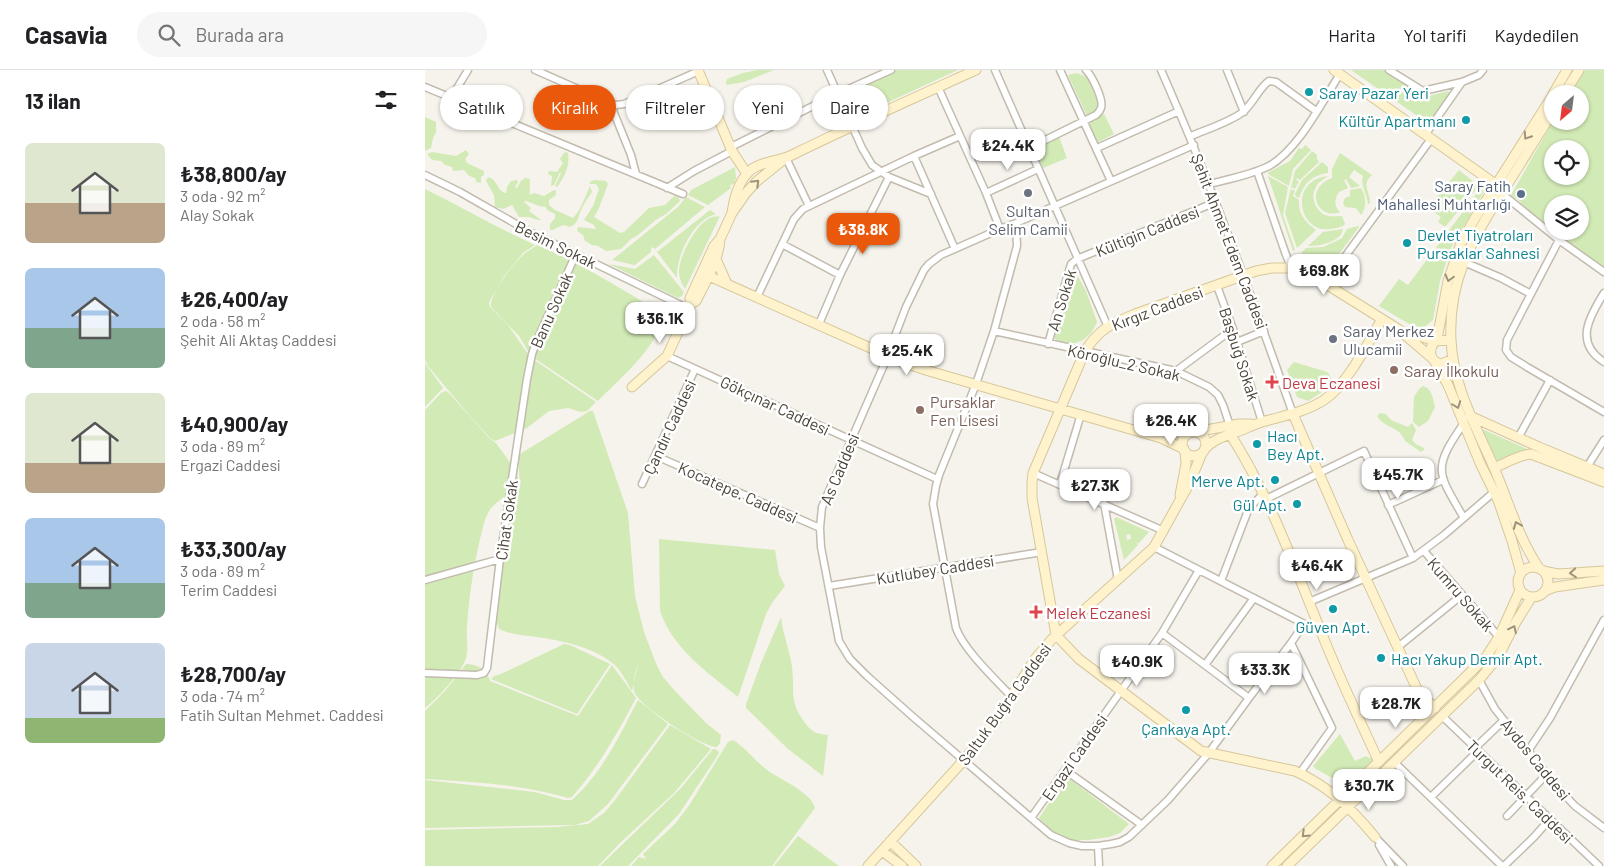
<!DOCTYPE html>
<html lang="tr">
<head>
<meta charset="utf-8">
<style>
	:root { --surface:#fff; --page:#f6f6f6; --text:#202124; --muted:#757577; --line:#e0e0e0; --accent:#ea580c }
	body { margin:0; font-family:Barlow,sans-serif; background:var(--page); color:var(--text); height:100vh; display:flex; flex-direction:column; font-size:19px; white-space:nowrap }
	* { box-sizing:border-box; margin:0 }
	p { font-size:16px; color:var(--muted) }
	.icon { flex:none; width:28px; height:28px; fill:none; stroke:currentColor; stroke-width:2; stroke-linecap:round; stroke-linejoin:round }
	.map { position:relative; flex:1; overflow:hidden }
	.panel { display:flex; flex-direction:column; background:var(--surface); width:425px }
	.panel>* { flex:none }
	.banner { position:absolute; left:15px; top:15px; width:475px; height:45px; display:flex; gap:10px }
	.needle { width:32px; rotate:208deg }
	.tools { position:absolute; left:1119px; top:15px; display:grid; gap:10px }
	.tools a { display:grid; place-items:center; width:45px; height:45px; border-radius:50%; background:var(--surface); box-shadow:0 1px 4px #0004; font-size:25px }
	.price { position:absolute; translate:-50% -42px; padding:0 11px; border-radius:10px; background:#fff; color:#222; font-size:16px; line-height:32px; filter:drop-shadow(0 1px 2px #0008) }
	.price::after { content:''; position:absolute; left:50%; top:30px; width:15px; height:11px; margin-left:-8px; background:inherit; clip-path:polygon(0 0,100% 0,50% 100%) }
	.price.on { background:var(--accent); color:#fff }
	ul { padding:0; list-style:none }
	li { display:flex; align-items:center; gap:15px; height:125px; padding:0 25px }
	li span { display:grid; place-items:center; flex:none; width:140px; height:100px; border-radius:8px; color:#555 }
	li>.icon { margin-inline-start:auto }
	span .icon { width:60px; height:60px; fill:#fffc; stroke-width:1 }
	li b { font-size:21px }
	h2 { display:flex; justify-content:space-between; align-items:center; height:60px; padding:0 25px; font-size:21px }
	.chip { padding:0 18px; border-radius:22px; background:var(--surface); box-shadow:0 1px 4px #0004; font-size:18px; line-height:45px }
	.chip.on { background:var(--accent); color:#fff }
	header { display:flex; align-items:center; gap:30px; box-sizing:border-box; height:70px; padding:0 25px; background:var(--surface); border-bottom:1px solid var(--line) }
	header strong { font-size:24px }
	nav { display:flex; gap:28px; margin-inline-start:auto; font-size:18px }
	.search { width:350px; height:45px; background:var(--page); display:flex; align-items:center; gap:12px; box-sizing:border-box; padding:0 18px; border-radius:28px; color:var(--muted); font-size:19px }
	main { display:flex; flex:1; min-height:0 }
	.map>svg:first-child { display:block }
	.green { fill:#d2eab5; fill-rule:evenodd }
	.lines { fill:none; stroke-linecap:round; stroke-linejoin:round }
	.street-casing { stroke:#c2bbae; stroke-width:9 }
	.secondary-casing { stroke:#d6c79b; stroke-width:11 }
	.street { stroke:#fff; stroke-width:6 }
	.secondary { stroke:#fff3cd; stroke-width:9 }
	.oneway { stroke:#9c937c }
	.culture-dot { fill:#0f9aa8; stroke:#fff; stroke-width:2 }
	.worship-dot { fill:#6b7280; stroke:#fff; stroke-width:2 }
	.service-dot { fill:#5c6f8a; stroke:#fff; stroke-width:2 }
	.education-dot { fill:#8d6e63; stroke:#fff; stroke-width:2 }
	.health-dot { fill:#e0444e; stroke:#fff; stroke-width:2 }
	.labels { text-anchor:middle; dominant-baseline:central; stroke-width:5; stroke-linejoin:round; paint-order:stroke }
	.culture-label { font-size:16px; fill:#0d838f; stroke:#fff; text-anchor:start }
	.service-label { font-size:16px; fill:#4e5e75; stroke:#fff; text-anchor:end }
	.worship-label { font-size:16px; fill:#5b616d; stroke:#fff }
	.street-label { font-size:16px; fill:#4b4439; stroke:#fff }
	.education-label { font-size:16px; fill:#785e54; stroke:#fff; text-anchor:start }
	.health-label { font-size:16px; fill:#be3a42; stroke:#fff; text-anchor:start }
</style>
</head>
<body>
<header>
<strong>Casavia</strong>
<div class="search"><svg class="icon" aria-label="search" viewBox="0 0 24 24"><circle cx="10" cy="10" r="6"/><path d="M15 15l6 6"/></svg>Burada ara</div>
<nav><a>Harita</a><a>Yol tarifi</a><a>Kaydedilen</a></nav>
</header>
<main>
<section class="panel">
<h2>13 ilan<svg class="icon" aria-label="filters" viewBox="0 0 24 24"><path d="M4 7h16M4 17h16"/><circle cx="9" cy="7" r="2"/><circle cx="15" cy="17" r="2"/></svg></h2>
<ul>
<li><span style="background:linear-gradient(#dfe7d0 60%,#b9a48a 0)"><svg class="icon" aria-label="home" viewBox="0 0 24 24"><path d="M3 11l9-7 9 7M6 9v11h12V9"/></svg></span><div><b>₺38,800/ay</b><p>3 oda · 92 m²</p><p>Alay Sokak</p></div></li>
<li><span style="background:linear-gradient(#a9c7e8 60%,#7fa58c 0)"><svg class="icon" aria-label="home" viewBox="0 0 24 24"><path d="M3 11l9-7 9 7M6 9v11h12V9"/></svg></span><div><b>₺26,400/ay</b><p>2 oda · 58 m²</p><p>Şehit Ali Aktaş Caddesi</p></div></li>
<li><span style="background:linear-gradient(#dfe7d0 70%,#b9a48a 0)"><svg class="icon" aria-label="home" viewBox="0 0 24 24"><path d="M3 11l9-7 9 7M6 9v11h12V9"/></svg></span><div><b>₺40,900/ay</b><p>3 oda · 89 m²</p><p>Ergazi Caddesi</p></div></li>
<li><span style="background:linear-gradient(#a9c7e8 65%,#7fa58c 0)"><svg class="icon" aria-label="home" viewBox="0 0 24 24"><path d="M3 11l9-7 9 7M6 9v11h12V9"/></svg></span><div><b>₺33,300/ay</b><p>3 oda · 89 m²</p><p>Terim Caddesi</p></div></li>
<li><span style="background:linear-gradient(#c9d6e8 75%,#8fb573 0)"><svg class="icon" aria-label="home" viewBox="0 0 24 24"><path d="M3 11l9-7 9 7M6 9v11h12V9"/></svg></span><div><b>₺28,700/ay</b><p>3 oda · 74 m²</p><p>Fatih Sultan Mehmet. Caddesi</p></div></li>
</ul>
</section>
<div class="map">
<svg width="1179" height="796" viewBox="0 0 1179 796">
	<rect width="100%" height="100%" fill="#f6f3ec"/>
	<path class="green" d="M332,0H349L319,12L302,15L301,13L302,9L318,3Z
		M465,0H533L431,47L428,46L415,20Z
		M926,0H961L1004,26L1023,21L1027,26L1004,54Z
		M1160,0H1179V199L1129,161H1155V134H1128L1127,160L1094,136L1096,132L1086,125L1128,51H1155V24H1145ZM1128,79H1155V106H1128Z
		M652,3L662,7L673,32C673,40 668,43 662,46L643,5Z
		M679,44L689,64L673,72L663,51Z
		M0,47L11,52V62L8,68L6,78L0,81Z
		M634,67L642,88L618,98L610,78Z
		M880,75L886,80L868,99L864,116L843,104L842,103L865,91L874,78L877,79Z
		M41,80L44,84L40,89L42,93L59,101V105L56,107V113L51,112V109L43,105L39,100L28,101L27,97L20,95L16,91L7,90L2,84L7,82L31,86Z
		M887,81L892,85V89L894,92L875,110L872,108L871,110L874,111L870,119L867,117L866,120H870L868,126L874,130C873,144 880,152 891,160L872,178L860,143L870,101Z
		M141,82L143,83C145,96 140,106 132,117L130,116L136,103L135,102L129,115L126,116L127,106L123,104L124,101L132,102L138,93L135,89L139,83Z
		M915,83L947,105C936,115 945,120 945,133L943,134C942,124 935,115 938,106L929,100L924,107L935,116L926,118L921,109L919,110L923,118L914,122C909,129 909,137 915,142C893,151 878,119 907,108V99Z
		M897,92L903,97V103C887,105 879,113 874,128L871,127L870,124L877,110Z
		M310,97L311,108L309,114L305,115L306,118L283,135L263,125L266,120Z
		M1034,100L1054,116L1020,157L1013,152L1016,147L1003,138Z
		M843,106L863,117L858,145L870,180L868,181Z
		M903,106C899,109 893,112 891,117C884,128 892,144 904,146C908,147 913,146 917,146L920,154L918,156C912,158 904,160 898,159C876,156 869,123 888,111C892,108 897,107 903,106Z
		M63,107C73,109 72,122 81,123L82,117L86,111L92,110L93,112L90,117L92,118L96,111L100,108L105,109C104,114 106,120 104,125L109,123L119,126L129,120L131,121V125L124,130V135L130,140L148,148C156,140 160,127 165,116L167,122C163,127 159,134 156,140C153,147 153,154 145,157L138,155L128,160H125V154L130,148V144L122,140L121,137L114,136L101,131L99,132L106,138L104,141L116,150H113L104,147H94L87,135L78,139L70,137L69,125L61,111Z
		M171,110L181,111L183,114L174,138L169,147L195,163L199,162L224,138L240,135L249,126L253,127L255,131L241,144L232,149L213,165L206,169L196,179L181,181L173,176L167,175L160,171L158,165L152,161L153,157L171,159L169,155L159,150L168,136L174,119L171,114H164L166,111Z
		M1058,115L1061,118L1026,178L1015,211L1008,250L1001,256L994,258L989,257L954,236L974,209L983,215Z
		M936,118C941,126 942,137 936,145L931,138L920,137L918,133L920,128L925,126V120Z
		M0,119C37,137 72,158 110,175L98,183L79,206L64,232L65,237L83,255L105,287L171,332L162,341L156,342L143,338L124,341L102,358L70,371L65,368L44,345L3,296L0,290Z
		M261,127L280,137L230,179L228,177L226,179V182L211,194L209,195L187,190L253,137Z
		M285,140L291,144C268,150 251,186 252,208L232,182Z
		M295,146L260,219C256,213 254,208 254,200C255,185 272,152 287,147C290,146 293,147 295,146Z
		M933,156L934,157L903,199L899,198L876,183L881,178L898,177L907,173L917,168L922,159Z
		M918,159C916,172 895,176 883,176L898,162Z
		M112,175C155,193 195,218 235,242L238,249C228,282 197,306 173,331L106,286L94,266L66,237C64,224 89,193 99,184C103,181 108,178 112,175Z
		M229,185L259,222L257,226L253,228L184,194L210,199Z
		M651,203L661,221L672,252C665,270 648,280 630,269L629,265L646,206Z
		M869,292L902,302L904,304L910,314L883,331L872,327L862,300Z
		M0,293L18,318L0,337Z
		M998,316C1007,318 1008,329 1010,337L1003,351L994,357L988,352L989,327L994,319Z
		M20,321L23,322L64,368L71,373L90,399C101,422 80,423 68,436C63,441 61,447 59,453C50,487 44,523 42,558C41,568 44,579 41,588C37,602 12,629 0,638V340L16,323Z
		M165,341H168L203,443L210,526L219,562L232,596L238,607L251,622L281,653L296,665L295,673L292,677C277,677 212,635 209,621C207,610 213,596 215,586L207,621C202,613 197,602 190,595C168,577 139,571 112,567C99,565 86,565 74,559L72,553L73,492L77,475L95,416L93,388L95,384Z
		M955,343L961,344L966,350L983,357L987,353L991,360L987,370L991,374L999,378V380L996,382L980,371C975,356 960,359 952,346Z
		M1057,359L1102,379L1070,391Z
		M691,447L711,456L705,464L701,465L702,470L706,469L705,464L711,456L724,462L713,474L709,471L713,475L699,490L689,449Z
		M234,469L350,480L354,504L360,516L347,533L341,544L313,627C282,602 248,579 235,541Z
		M356,547C358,565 365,581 367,597C370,620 364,630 378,650C385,661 390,664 403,665L398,706L363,679L321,638V634L336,593Z
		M139,574L145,575L185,594L152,644L66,609L69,606L76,604Z
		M41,594C52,594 62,599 65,611L153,646L187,595L211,628C192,664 174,696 147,727L143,728C97,714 48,712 0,709V641L20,621Z
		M213,630L243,654L183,734L164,751L150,755L0,758V710L110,722L139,730H147C177,703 195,665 213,630Z
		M245,655L286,679L249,723L196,772L173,796H0V760L132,757L163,754L179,743L190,730Z
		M915,664L930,691L941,686L944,688L949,687L950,689C926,717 922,717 891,699L888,696Z
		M308,670C321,678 329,690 341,699C353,709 387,722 390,738L347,796H206L214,787L221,789L218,784L250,754L265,734L303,672Z
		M288,679H290L294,682L293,685L254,744L203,796H175L256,718Z
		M642,707L704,754L695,763L684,767L664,770H643L631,764L614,748Z
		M373,766L414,796H349Z"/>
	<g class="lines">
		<g class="street-casing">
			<path id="street" d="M110,0L185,33L206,85L211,104
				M402,0L437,78L447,95L464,107L506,124
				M570,0L683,257
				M635,0L686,111
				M736,0C786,113 827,228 868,344
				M802,0L819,42
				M964,0L998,21L1037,12
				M0,17L258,124
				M513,17L561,123L575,159
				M26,28L43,0
				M185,33L191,35L199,34L274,1
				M1000,65L1037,12L1054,5L1058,0
				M766,66C780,60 808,51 819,41C829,32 834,18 844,11L851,12L891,41
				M306,77L412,24L466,0
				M604,78L671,45C673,43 675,41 676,38C679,30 667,6 661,0
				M672,78L754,41
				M489,86L530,179
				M361,88L384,136
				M832,101L860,182L867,200
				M0,105L35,122L105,162L264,239
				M784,114C804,109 826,105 844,96C873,80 897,32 915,4
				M242,118L269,101L307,81
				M1074,120L1081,127L1134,170L1179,202
				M561,123L613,99
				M591,153L575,159L516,185L504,194L499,200L481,237L458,297L397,437L395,458L396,477L414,571L425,589L442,606L487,646L626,765L644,773L657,776H673L686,774L695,772L704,767L743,730L783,684L824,628L866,573L879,554
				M1134,170L1082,270L1081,280L1086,287L1102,297L1179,342
				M357,174L415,205
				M1039,192L1076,208L1106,224
				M900,214L1006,69
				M792,216L808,259L837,352
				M1179,223C1164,247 1149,273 1179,292
				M332,227L369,149L378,139L489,86L535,66
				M394,254L415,205L464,107
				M569,261L751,301L784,317L793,325L798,335L805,356
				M812,272L839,261
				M623,274L646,194L652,189L791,132
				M242,286L512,409
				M751,301L808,259
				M1093,368L1125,310
				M231,386L395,458
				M1162,397L1179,370
				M608,403L739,461
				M217,414L270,299
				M635,414L656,344
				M841,429L939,381L988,488
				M679,433L693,510
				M963,435L1018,410
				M1039,448C1012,402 1007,399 1039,353
				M729,477L897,563
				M999,481L1074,567
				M0,510L75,489
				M796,511L824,438L838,424
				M404,516L617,482
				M884,532L988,488L1019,465L1069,422
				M737,563L824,628
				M866,573L907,658L875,703
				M973,577L1037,525
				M780,595L829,528
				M0,603L52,605L59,603L62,598L75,489L102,309L107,284L112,270L151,184
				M1054,610L1070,639L1133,718L1150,736L1179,758
				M587,627C570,609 539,580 531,558L508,434L511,416L514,405L551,314L569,261L592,176L591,153L769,75
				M1017,646L1174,796
				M1050,678L1079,650
				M1103,681L1125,648L1179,550
				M969,692L1077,796
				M640,700L717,755
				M1006,727L1053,681
				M1082,746L1122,704
				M606,748L737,563L774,500
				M950,767L978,796
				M954,775L966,796
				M673,776L674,796
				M1079,796L1109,767L1124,750"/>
		</g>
		<g class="secondary-casing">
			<path id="secondary" d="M273,0L307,81L322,104
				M909,0L1066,111L1074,119
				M1128,24L1142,0
				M1139,24L1154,0
				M307,143C309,128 314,109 327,99C338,91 355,91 367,85C428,55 489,28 551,0
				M291,189L302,214
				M277,203L477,292L504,301L736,368L759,379
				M266,234L265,228L289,176L295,169L307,143L321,123L332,111L357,91
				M981,262L1010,271
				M1012,269L1023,211L1036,173L1050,148L1128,25
				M1026,270C1023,212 1046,171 1076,124C1094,97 1110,69 1128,42
				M1028,289L1016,294C1004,291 1003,280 1010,271L1026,270C1028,317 1052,358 1070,400C1084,433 1094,469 1114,498
				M1010,292L1023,315L1055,393L1073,430L1087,471L1096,503
				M207,317L242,286L266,234L271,231C280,213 294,190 295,169
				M868,344L923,470L992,619L996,625L1010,638
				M1045,346L1114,377L1179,404
				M770,362L814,354H826
				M757 374a12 12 0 1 1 24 0a12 12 0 1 1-24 0Z
				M730,363L764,362
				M805,364C845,426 869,496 897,564C914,607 934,649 954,692
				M779,380C787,370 798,367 809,363C817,360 826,356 834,353C856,346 879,343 899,330C922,315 943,273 957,249
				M1069,398C1081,393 1093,385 1106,384L1179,412
				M755,425L761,394L760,381
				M1093 512a15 15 0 1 1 30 0a15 15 0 1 1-30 0Z
				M1118,501L1133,504L1179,501
				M1122,520L1130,517L1179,510
				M950,767C926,738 905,717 870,701L776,681L654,589L631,565L607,428V413L608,403L660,281C674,259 686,254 710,244L831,201L847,198H863L873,201L893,209L973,259L1007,288
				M465,771L491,796
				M457,781L477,796
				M443,796L539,690L572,649L610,589L627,569L729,477L764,414L777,383
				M847,796L1061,587L1074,567L1095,520
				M862,796L1054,610L1073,587L1091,552L1106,528"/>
		</g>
		<use href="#street" class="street"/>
		<use href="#secondary" class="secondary"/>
	</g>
	<defs><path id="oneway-chevron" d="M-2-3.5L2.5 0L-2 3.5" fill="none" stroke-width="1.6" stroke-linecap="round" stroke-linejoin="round" transform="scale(1.25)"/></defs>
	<g class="oneway">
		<use href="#oneway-chevron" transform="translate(1102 66) rotate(123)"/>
		<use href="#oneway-chevron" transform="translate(331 113) rotate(-45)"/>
		<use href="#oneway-chevron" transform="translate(1024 208) rotate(105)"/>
		<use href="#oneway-chevron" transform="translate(1032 335) rotate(69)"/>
		<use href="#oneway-chevron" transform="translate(1092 455) rotate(-112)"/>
		<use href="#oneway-chevron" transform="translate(1148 503) rotate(175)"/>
		<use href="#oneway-chevron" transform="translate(1088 559) rotate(-64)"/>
		<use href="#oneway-chevron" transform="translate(880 764) rotate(136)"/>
	</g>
	<g class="culture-dot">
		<circle cx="884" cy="22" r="5"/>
		<circle cx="1041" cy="50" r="5"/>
		<circle cx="982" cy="173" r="5"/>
		<circle cx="832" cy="374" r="5"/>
		<circle cx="850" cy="410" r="5"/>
		<circle cx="872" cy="434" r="5"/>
		<circle cx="908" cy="539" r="5"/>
		<circle cx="956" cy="588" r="5"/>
		<circle cx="761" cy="640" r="5"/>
	</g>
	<g class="worship-dot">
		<circle cx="603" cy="123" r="5"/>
		<circle cx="908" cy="269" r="5"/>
	</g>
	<circle class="service-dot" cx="1096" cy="124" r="5"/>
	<g class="education-dot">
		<circle cx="969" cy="300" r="5"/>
		<circle cx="495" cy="340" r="5"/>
	</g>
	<g class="health-dot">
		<path d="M844.5 304.5h5v5h5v5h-5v5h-5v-5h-5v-5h5z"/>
		<path d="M608.5 534.5h5v5h5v5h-5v5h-5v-5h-5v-5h5z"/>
	</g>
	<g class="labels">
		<g class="culture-label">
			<text x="894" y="22">Saray Pazar Yeri</text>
			<text x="1031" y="50" text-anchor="end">Kültür Apartmanı</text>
			<text x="992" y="164">Devlet Tiyatroları<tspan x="992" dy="18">Pursaklar Sahnesi</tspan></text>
			<text x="842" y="365">Hacı<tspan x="842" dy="18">Bey Apt.</tspan></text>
			<text x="840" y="410" text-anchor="end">Merve Apt.</text>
			<text x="862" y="434" text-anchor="end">Gül Apt.</text>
			<text x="908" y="556" text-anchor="middle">Güven Apt.</text>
			<text x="966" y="588">Hacı Yakup Demir Apt.</text>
			<text x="761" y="658" text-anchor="middle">Çankaya Apt.</text>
		</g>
		<g class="service-label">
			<text x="1086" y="115">Saray Fatih<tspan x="1086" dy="18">Mahallesi Muhtarlığı</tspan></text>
		</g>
		<g class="worship-label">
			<text x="603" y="140">Sultan<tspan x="603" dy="18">Selim Camii</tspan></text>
			<text x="918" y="260" text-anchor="start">Saray Merkez<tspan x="918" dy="18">Ulucamii</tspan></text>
		</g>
		<g class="street-label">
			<text transform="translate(722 161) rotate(-22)">Kültigin Caddesi</text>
			<text transform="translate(805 171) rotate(69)">Şehit Ahmet Edem Caddesi</text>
			<text transform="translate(131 174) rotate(26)">Besim Sokak</text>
			<text transform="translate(636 230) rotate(-73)">An Sokak</text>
			<text transform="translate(732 238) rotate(-21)">Kırgız Caddesi</text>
			<text transform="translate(126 240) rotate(-66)">Banu Sokak</text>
			<text transform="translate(815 284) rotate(72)">Başbuğ Sokak</text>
			<text transform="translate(699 292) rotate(13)">Köroğlu_2 Sokak</text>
			<text transform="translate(350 335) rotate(25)">Gökçınar Caddesi</text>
			<text transform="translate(244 357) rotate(-65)">Çandır Caddesi</text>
			<text transform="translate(414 399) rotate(-67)">As Caddesi</text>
			<text transform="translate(313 422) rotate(24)">Kocatepe. Caddesi</text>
			<text transform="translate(81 450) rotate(-82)">Cihat Sokak</text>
			<text transform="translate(510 499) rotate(-9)">Kutlubey Caddesi</text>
			<text transform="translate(1036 524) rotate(49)">Kumru Sokak</text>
			<text transform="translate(579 634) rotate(-54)">Saltuk Buğra Caddesi</text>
			<text transform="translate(649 687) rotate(-55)">Ergazi Caddesi</text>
			<text transform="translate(1111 689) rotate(51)">Aydos Caddesi</text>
			<text transform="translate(1095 721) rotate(44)">Turgut Reis. Caddesi</text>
		</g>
		<g class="education-label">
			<text x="979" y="300">Saray İlkokulu</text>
			<text x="505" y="331">Pursaklar<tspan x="505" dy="18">Fen Lisesi</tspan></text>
		</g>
		<g class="health-label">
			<text x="857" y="312">Deva Eczanesi</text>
			<text x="621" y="542">Melek Eczanesi</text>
		</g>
	</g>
</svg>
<div class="tools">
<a><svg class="needle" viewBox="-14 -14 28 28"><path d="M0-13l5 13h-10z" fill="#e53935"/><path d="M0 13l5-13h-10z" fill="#757577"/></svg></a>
<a><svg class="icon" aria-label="locate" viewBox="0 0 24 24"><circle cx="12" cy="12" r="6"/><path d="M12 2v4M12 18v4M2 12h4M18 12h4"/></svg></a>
<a><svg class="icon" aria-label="layers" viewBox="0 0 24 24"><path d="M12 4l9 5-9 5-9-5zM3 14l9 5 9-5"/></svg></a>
</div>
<b class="price" style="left:583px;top:101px">₺24.4K</b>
<b class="price on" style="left:438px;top:185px">₺38.8K</b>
<b class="price" style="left:899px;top:226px">₺69.8K</b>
<b class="price" style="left:235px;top:274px">₺36.1K</b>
<b class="price" style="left:482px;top:306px">₺25.4K</b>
<b class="price" style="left:746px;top:376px">₺26.4K</b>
<b class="price" style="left:973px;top:430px">₺45.7K</b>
<b class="price" style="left:670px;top:441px">₺27.3K</b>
<b class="price" style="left:892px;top:521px">₺46.4K</b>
<b class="price" style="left:712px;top:617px">₺40.9K</b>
<b class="price" style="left:840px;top:625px">₺33.3K</b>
<b class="price" style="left:971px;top:659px">₺28.7K</b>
<b class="price" style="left:944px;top:741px">₺30.7K</b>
<div class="banner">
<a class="chip">Satılık</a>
<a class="chip on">Kiralık</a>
<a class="chip">Filtreler</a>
<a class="chip">Yeni</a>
<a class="chip">Daire</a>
</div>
</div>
</main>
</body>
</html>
